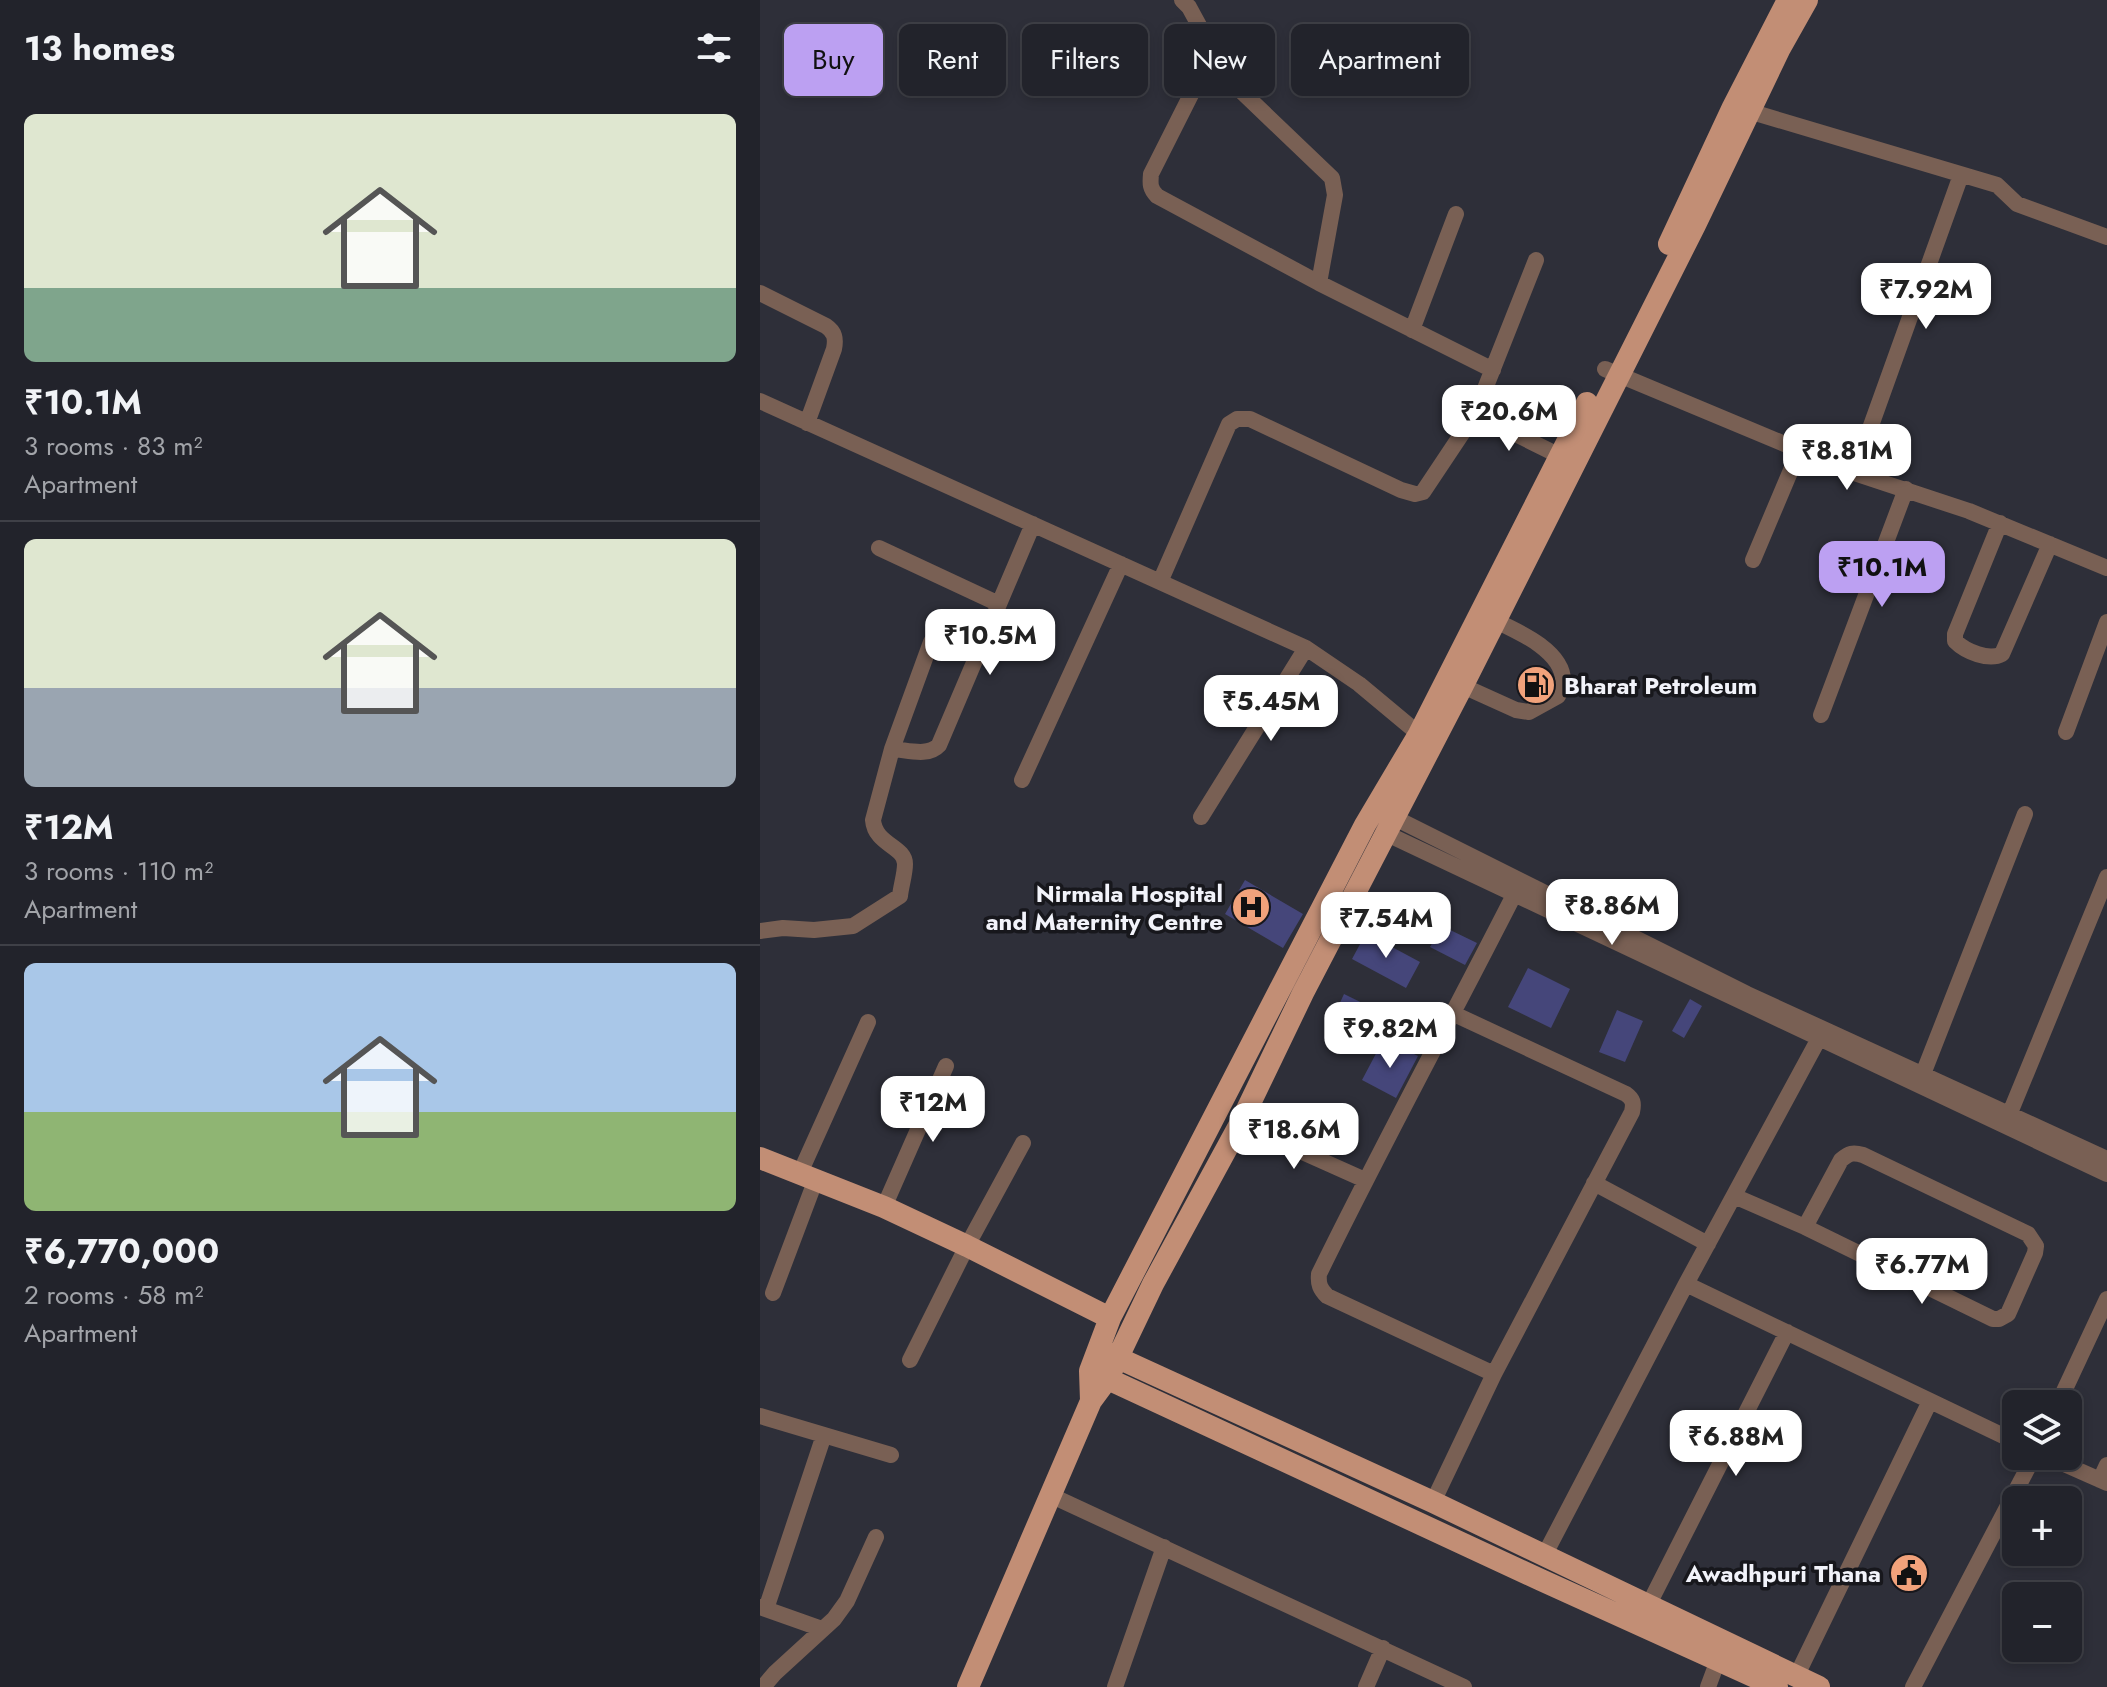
<!DOCTYPE html>
<html lang="en">
<head>
<meta charset="utf-8">
<style>
	:root { --surface:#22232b; --page:#2e2f37; --text:#f1f3f6; --muted:#a2a4a9; --line:#3f4047; --accent:#bca0f2 }
	body { margin:0; font-family:Jost,sans-serif; background:var(--page); color:var(--text); height:100vh; display:flex; flex-direction:column; font-size:30px; white-space:nowrap }
	* { box-sizing:border-box; margin:0 }
	p { font-size:26px; color:var(--muted) }
	.icon { flex:none; width:44px; height:44px; fill:none; stroke:currentColor; stroke-width:2; stroke-linecap:round; stroke-linejoin:round }
	.map { position:relative; flex:1; overflow:hidden }
	.details { display:flex; flex-direction:column; background:var(--surface); width:760px }
	.details>* { flex:none }
	.top-card { position:absolute; left:24px; top:24px; width:760px; height:72px; display:flex; gap:16px }
	.controls { position:absolute; left:1242px; top:1390px; display:grid; gap:16px }
	.controls a { display:grid; place-items:center; width:80px; height:80px; border-radius:12px; background:var(--surface); box-shadow:0 4px 12px #0003,0 0 0 2px var(--line); font-size:40px }
	.price { position:absolute; translate:-50% -68px; padding:0 18px; border-radius:16px; background:#fff; color:#222; font-size:26px; line-height:52px; filter:drop-shadow(0 2px 4px #0008) }
	.price::after { content:''; position:absolute; left:50%; top:48px; width:24px; height:18px; margin-left:-12px; background:inherit; clip-path:polygon(0 0,100% 0,50% 100%) }
	.price.active { background:var(--accent); color:#111 }
	ul { padding:0; list-style:none }
	li { display:grid; align-content:center; gap:16px; height:424px; padding:0 24px }
	li+li { border-top:2px solid var(--line) }
	li span { display:grid; place-items:center; height:248px; border-radius:12px; color:#555 }
	li>.icon { margin-inline-start:auto }
	span .icon { width:144px; height:144px; fill:#fffc; stroke-width:1 }
	li b { font-size:34px }
	h2 { display:flex; justify-content:space-between; align-items:center; height:96px; padding:0 24px; font-size:34px }
	.chip { padding:0 28px; border-radius:12px; background:var(--surface); box-shadow:0 4px 12px #0003,0 0 0 2px var(--line); font-size:28px; line-height:72px }
	.chip.active { background:var(--accent); color:#111 }
	main { display:flex; flex:1; min-height:0 }
	.map>svg:first-child { display:block }
	.building { fill:#45467a }
	.lines { fill:none; stroke-linecap:round; stroke-linejoin:round }
	.minor { stroke:#796054; stroke-width:16 }
	.major { stroke:#c28e75; stroke-width:22 }
	.labels { text-anchor:middle; dominant-baseline:central; stroke-width:7; stroke-linejoin:round; paint-order:stroke }
	.poi-label { font-size:24px; font-weight:bold; fill:#f2f3fa; stroke:#17171c; text-anchor:end }
</style>
</head>
<body>
<main>
<section class="details">
<h2>13 homes<svg class="icon" aria-label="filters" viewBox="0 0 24 24"><path d="M4 7h16M4 17h16"/><circle cx="9" cy="7" r="2"/><circle cx="15" cy="17" r="2"/></svg></h2>
<ul>
<li><span style="background:linear-gradient(#dfe7d0 70%,#7fa58c 0)"><svg class="icon" aria-label="home" viewBox="0 0 24 24"><path d="M3 11l9-7 9 7M6 9v11h12V9"/></svg></span><div><b>₹10.1M</b><p>3 rooms · 83 m²</p><p>Apartment</p></div></li>
<li><span style="background:linear-gradient(#dfe7d0 60%,#9aa5b1 0)"><svg class="icon" aria-label="home" viewBox="0 0 24 24"><path d="M3 11l9-7 9 7M6 9v11h12V9"/></svg></span><div><b>₹12M</b><p>3 rooms · 110 m²</p><p>Apartment</p></div></li>
<li><span style="background:linear-gradient(#a9c7e8 60%,#8fb573 0)"><svg class="icon" aria-label="home" viewBox="0 0 24 24"><path d="M3 11l9-7 9 7M6 9v11h12V9"/></svg></span><div><b>₹6,770,000</b><p>2 rooms · 58 m²</p><p>Apartment</p></div></li>
</ul>
</section>
<div class="map">
<svg width="1347" height="1687" viewBox="0 0 1347 1687">
	<rect width="100%" height="100%" fill="#2e2f39"/>
	<path class="building" d="M485,880L543,914L523,948L465,914Z
		M682,926L717,943L705,965L670,947Z
		M606,933L660,962L646,988L592,959Z
		M768,968L810,989L791,1028L748,1007Z
		M584,994L629,1016L617,1042L572,1020Z
		M930,999L942,1006L924,1038L912,1031Z
		M857,1010L883,1021L865,1062L839,1052Z
		M620,1046L638,1055L642,1048L658,1056L636,1098L602,1080Z"/>
	<g class="lines">
		<path class="minor" d="M422,0L429,7L453,51L480,90L572,178L575,195L559,283
			M453,51L391,174C390,184 390,189 397,196L559,283L733,370
			M982,109L1237,185L1257,204L1347,237
			M0,293L66,326C75,332 76,339 74,349L47,423
			M652,330L696,214
			M845,369L1094,473L1209,511L1347,568
			M0,401L546,648L599,684L659,734
			M715,414L800,456
			M1094,473L1201,175
			M1240,523L1195,634V641C1206,652 1229,661 1242,654L1290,544
			M119,548L239,604
			M993,560L1039,451
			M400,582L469,424L477,419H490L641,490L655,494L663,492L715,414L776,260
			M694,682L756,710L769,712L798,696C800,692 802,688 803,684C806,649 750,628 725,616
			M1061,715L1146,489
			M1306,732L1347,622
			M132,749C148,750 168,757 179,745L273,524
			M262,780L361,564
			M441,817L546,648
			M633,817L987,994L1347,1159
			M625,833L1347,1174
			M0,931L23,928L54,930L93,926L140,896C141,886 145,874 145,864C145,846 115,845 113,820L132,749L171,642L176,639L217,655
			M1163,1074L1265,814
			M480,1124L605,1180
			M1245,1125L1347,877
			M40,1173L108,1022
			M834,1183L948,1244
			M974,1196L1045,1227L1233,1319H1239L1248,1314L1275,1253L1276,1246L1268,1234L1103,1155C1093,1152 1089,1153 1081,1160L1045,1227
			M124,1207L186,1066
			M926,1284L1256,1442
			M13,1293L56,1179
			M150,1360L207,1246L263,1143
			M734,1374L567,1296C560,1289 558,1284 559,1274C623,1143 693,1015 759,885
			M1298,1404L1347,1299
			M0,1416L131,1455
			M1286,1456L1347,1483
			M1340,1480L1347,1465
			M290,1495L704,1687
			M673,1502L734,1374L872,1112C874,1103 873,1099 866,1094L694,1014
			M784,1556L926,1284L1063,1031
			M888,1606L1027,1332
			M0,1607L62,1629
			M6,1609L64,1435
			M1037,1675L1170,1401
			M3,1687L15,1673L74,1619L87,1601L116,1537
			M355,1687L404,1547
			M606,1687L623,1648
			M948,1687L958,1660
			M1153,1687L1274,1456"/>
		<path class="major" d="M909,244L973,107L1028,0
			M0,1158L124,1207L207,1246L350,1318
			M345,1352L673,1502L1059,1687
			M335,1373L781,1580L1017,1687
			M331,1401L330,1371L350,1318L605,825L659,734L827,403
			M208,1687L331,1401L348,1378L393,1284L480,1124L543,993L702,687L935,225L1020,48L1047,0"/>
	</g>
	<defs>
		<g id="fuel-disc" transform="scale(2)"><circle r="9.5" fill="#f1a27b" stroke="#17171c"/><path d="M-5.5-6h7V0h2V4h1.3V-2.5L3-4.5l.8-.8L6-3V5H2.5V1h-1V6h-7ZM-4.2-4.7v3.2H.2V-4.7Z" fill="#111"/></g>
		<g id="hospital-disc" transform="scale(2)"><circle r="9.5" fill="#f1a27b" stroke="#17171c"/><path d="M-5-5h3v3.5h4V-5h3V5h-3V1.5h-4V5h-3Z" fill="#111"/></g>
		<g id="civic-disc" transform="scale(2)"><circle r="9.5" fill="#f1a27b" stroke="#17171c"/><path d="M-.6-6.5H3V-4.5H.6V-3L4-1V1h2V6H-6V1h2V-1L-.6-3ZM-1.2 2.5V6h2.4V2.5Z" fill="#111"/></g>
	</defs>
	<g fill-rule="evenodd">
		<use href="#fuel-disc" x="776" y="685"/>
		<use href="#hospital-disc" x="491" y="907"/>
		<use href="#civic-disc" x="1149" y="1573"/>
	</g>
	<g class="labels">
		<g class="poi-label">
			<text x="804" y="685" text-anchor="start">Bharat Petroleum</text>
			<text x="463" y="893">Nirmala Hospital<tspan x="463" dy="28">and Maternity Centre</tspan></text>
			<text x="1121" y="1573">Awadhpuri Thana</text>
		</g>
	</g>
</svg>
<div class="controls">
<a><svg class="icon" aria-label="layers" viewBox="0 0 24 24"><path d="M12 4l9 5-9 5-9-5zM3 14l9 5 9-5"/></svg></a>
<a>+</a>
<a>−</a>
</div>
<b class="price" style="left:1166px;top:331px">₹7.92M</b>
<b class="price" style="left:749px;top:453px">₹20.6M</b>
<b class="price" style="left:1087px;top:492px">₹8.81M</b>
<b class="price active" style="left:1122px;top:609px">₹10.1M</b>
<b class="price" style="left:230px;top:677px">₹10.5M</b>
<b class="price" style="left:511px;top:743px">₹5.45M</b>
<b class="price" style="left:852px;top:947px">₹8.86M</b>
<b class="price" style="left:626px;top:960px">₹7.54M</b>
<b class="price" style="left:630px;top:1070px">₹9.82M</b>
<b class="price" style="left:173px;top:1144px">₹12M</b>
<b class="price" style="left:534px;top:1171px">₹18.6M</b>
<b class="price" style="left:1162px;top:1306px">₹6.77M</b>
<b class="price" style="left:976px;top:1478px">₹6.88M</b>
<div class="top-card">
<a class="chip active">Buy</a>
<a class="chip">Rent</a>
<a class="chip">Filters</a>
<a class="chip">New</a>
<a class="chip">Apartment</a>
</div>
</div>
</main>
</body>
</html>
